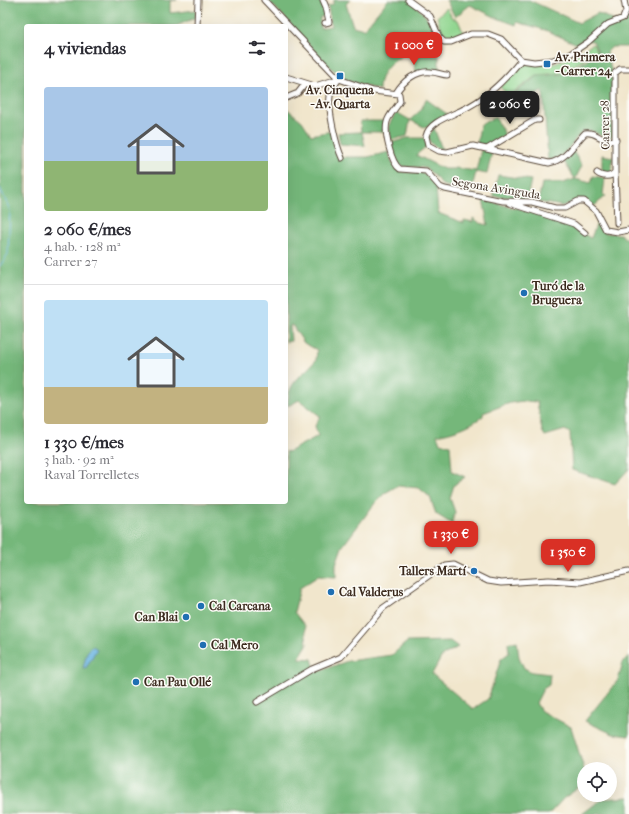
<!DOCTYPE html>
<html lang="es">
<head>
<meta charset="utf-8">
<style>
	:root { --surface:#fff; --page:#f2f2f3; --text:#2b2b33; --muted:#7c7c81; --line:#e1e1e2; --accent:#d93025 }
	body { margin:0; font-family:"IM FELL French Canon",serif; background:var(--page); color:var(--text); height:100vh; display:flex; flex-direction:column; font-size:15px; white-space:nowrap }
	* { box-sizing:border-box; margin:0 }
	p { font-size:13px; color:var(--muted) }
	.icon { flex:none; width:22px; height:22px; fill:none; stroke:currentColor; stroke-width:2; stroke-linecap:round; stroke-linejoin:round }
	.map { position:relative; flex:1; overflow:hidden }
	.side { position:absolute; left:24px; top:24px; width:264px; height:480px; display:flex; flex-direction:column; background:var(--surface); border-radius:4px; box-shadow:0 4px 16px #0002 }
	.side>* { flex:none }
	.tools { position:absolute; left:577px; top:762px; display:grid; gap:8px }
	.tools a { display:grid; place-items:center; width:40px; height:40px; border-radius:50%; background:var(--surface); box-shadow:0 4px 16px #0002; font-size:20px }
	.price { position:absolute; translate:-50% -34px; padding:0 9px; border-radius:8px; background:var(--accent); color:#fff; font-size:13px; line-height:26px; filter:drop-shadow(0 1px 2px #0008) }
	.price::after { content:''; position:absolute; left:50%; top:24px; width:12px; height:9px; margin-left:-6px; background:inherit; clip-path:polygon(0 0,100% 0,50% 100%) }
	.price.active { background:#222; color:#fff }
	ul { padding:0; list-style:none }
	li { display:grid; align-content:center; gap:8px; height:212px; padding:0 20px }
	li+li { border-top:1px solid var(--line) }
	li span { display:grid; place-items:center; height:124px; border-radius:4px; color:#555 }
	li>.icon { margin-inline-start:auto }
	span .icon { width:72px; height:72px; fill:#fffc; stroke-width:1 }
	li b { font-size:17px }
	h2 { display:flex; justify-content:space-between; align-items:center; height:48px; padding:0 20px; font-size:17px }
	.map>svg:first-child { display:block }
	.green { fill:#91d690; stroke:#668057 }
	.forest { fill:#74b77a; stroke:#58704c }
	.water { fill:#6ab5e2; stroke:#527080 }
	.lines { fill:none; stroke-linecap:round; stroke-linejoin:round }
	.stream { stroke:#6ab5e2; stroke-width:1 }
	.minor-casing { stroke:#564638; stroke-width:7 }
	.minor { stroke:#fff; stroke-width:5 }
	.poi-dot { fill:#1f6fb2; stroke:#fdfcf7; stroke-width:1.5 }
	.labels { text-anchor:middle; dominant-baseline:central; stroke-width:3; stroke-linejoin:round; paint-order:stroke }
	.poi-label { font-size:12px; font-weight:bold; fill:#3b2a1e; stroke:#fdfcf7; text-anchor:start }
	.street-label { font-size:12px; fill:#3b2a1e; stroke:#fdfcf7 }
</style>
</head>
<body>
<div class="map">
<svg width="629" height="814" viewBox="0 0 629 814">
	<rect width="100%" height="100%" fill="#fdfcf7"/>
	<filter id="ink" filterUnits="userSpaceOnUse"><feTurbulence type="fractalNoise" baseFrequency=".025" numOctaves="2"/><feDisplacementMap in="SourceGraphic" scale="8" xChannelSelector="R" yChannelSelector="G"/><feConvolveMatrix kernelMatrix="1 2 1 2 8 2 1 2 1" color-interpolation-filters="sRGB"/></filter>
	<filter id="wash" filterUnits="userSpaceOnUse"><feTurbulence type="fractalNoise" baseFrequency=".012" numOctaves="4" result="noise"/><feDisplacementMap in="SourceGraphic" scale="16" xChannelSelector="R" yChannelSelector="G"/><feGaussianBlur stdDeviation="0.9" result="paint"/><feColorMatrix in="noise" values="0 0 0 0 0 0 0 0 0 0 0 0 0 0 0 0 0 1.4 0 .05"/><feComposite in="paint" operator="in"/></filter>
	<g filter="url(#wash)">
		<rect width="100%" height="100%" fill="#f1e6cc"/>
		<path class="green" d="M447,8L452,18L458,20L463,32L455,37L446,40L441,33L442,31L437,17Z
			M593,44L597,52L561,73L537,75L509,96L500,87L523,64H554L570,58Z"/>
		<path class="forest" d="M0,0H177L170,1V13L196,10L195,18L176,26H26V502H286V451L288,452L318,436L315,426L320,416L299,400L288,406C287,381 301,378 316,360L317,350L304,343L292,325L290,326L291,341L286,342V108L302,121L311,135L332,131L342,159L345,157H368L389,152L392,163L398,170L404,172L424,173L436,186L438,213L464,223V220L473,222V218L480,223L488,225L483,199C490,201 514,209 518,208L571,225L590,238H591L598,220L602,228L606,233L620,234L629,241V469L615,484L572,470L570,433L565,430L545,436L542,431L537,402C512,399 506,405 483,413V416C469,427 455,431 437,435L440,443L450,445L452,471L465,477L454,485L450,498L455,512L452,524L436,514L430,497L419,488L397,486L385,493L375,503L342,547L336,564V577L318,576L300,588L294,612L305,626L307,645L299,658L312,659L316,672L348,661L392,655L407,642L450,641L458,647L442,656L432,674L473,709L488,699L501,659L509,653L508,643L517,641L519,657L524,668L532,672L550,674L549,685L543,689L536,703L541,711L571,727L584,769V784L564,798L549,814H0Z
			M267,0L321,1L326,16L320,17V28L331,26L328,6L333,4L334,0H350L346,4L353,26L364,29L388,0H411L429,20L435,34L420,44L434,56H439V72H416L411,50C395,60 379,69 379,90C367,86 351,84 341,76C315,57 293,23 267,0Z
			M446,0H529L579,23L598,13L619,23L627,18L629,11V47H612L607,52L612,74V136L608,139L592,131H584C571,140 566,160 548,160L543,90L516,104L510,97L537,76L561,74L586,61L598,52L593,41L582,40L577,44L545,30L517,22L516,25L497,18L470,5L455,17Z
			M426,99L447,114L426,128L410,120L407,136L391,140L389,125L396,112L410,120L421,110Z
			M495,117L505,135L488,145L477,144L480,125Z
			M360,121H385L384,132H362L365,146L340,144L338,133L361,132Z
			M434,128L442,149C435,148 430,144 428,137Z
			M407,138H424L427,146L416,155L444,169H455V168L476,171L481,150L492,152L487,174L476,172L471,192L442,185L433,174L425,168C400,164 398,175 391,143Z
			M573,151L582,166L575,179L591,183L593,176L605,178L603,195L606,196L594,206L581,199L562,206L538,202L542,183H563L575,179L563,160Z
			M602,155L613,157L611,173H602Z
			M498,175L531,180L527,199L493,196Z
			M629,656V736L613,734L585,721L618,680L623,662Z
			M629,797V814H582L602,799Z"/>
		<path class="water" d="M93,646L97,649L86,668H83L87,652Z"/>
		<g class="lines">
			<path class="stream" d="M0,188L10,210L8,254L0,266
				M179,814V813"/>
		</g>
	</g>
	<g filter="url(#ink)">
		<g class="lines">
			<g class="minor-casing">
				<path id="minor" d="M264,0L339,79L373,91L399,94L400,101C396,109 389,114 387,122C384,133 391,163 400,169L426,171L440,187L445,189L503,201L532,202L555,208H565L578,201H584L596,211L606,230L618,232L629,230
					M323,0L326,7L329,22L325,23
					M408,0L430,16L439,37L444,42H451L471,34H488L501,39L521,60L534,62L553,60L570,54L588,42L608,24L623,18L626,11L624,0
					M197,26L198,0
					M521,60C505,80 486,99 462,110C450,116 429,122 426,136L428,145L439,151L447,152L473,146L549,163C566,160 574,144 585,133C598,131 600,143 616,140
					M286,77L315,86L338,79
					M339,79C335,84 331,90 330,96C328,111 336,145 342,158
					M396,93C403,81 417,70 431,72C437,72 442,75 447,75
					M286,98L298,93L305,84
					M487,149L535,120H539
					M615,172L617,223
					M597,173C602,177 611,178 615,172V73L620,69H629
					M509,203L574,224L585,233
					M257,702L312,669L341,657L383,608L444,565L453,564L488,581L501,583L549,580L580,582L629,571"/>
			</g>
			<use href="#minor" class="minor"/>
		</g>
	</g>
	<g class="poi-dot">
		<rect x="543" y="60" width="8" height="8" rx="2"/>
		<rect x="336" y="72" width="8" height="8" rx="2"/>
		<circle cx="524" cy="293" r="4"/>
		<circle cx="474" cy="571" r="4"/>
		<circle cx="331" cy="592" r="4"/>
		<circle cx="201" cy="606" r="4"/>
		<circle cx="186" cy="617" r="4"/>
		<circle cx="203" cy="645" r="4"/>
		<circle cx="136" cy="682" r="4"/>
	</g>
	<g class="labels">
		<g class="poi-label">
			<text x="555" y="57">Av. Primera<tspan x="555" dy="14">- Carrer 24</tspan></text>
			<text x="340" y="90" text-anchor="middle">Av. Cinquena<tspan x="340" dy="14">- Av. Quarta</tspan></text>
			<text x="532" y="286">Turó de la<tspan x="532" dy="14">Bruguera</tspan></text>
			<text x="466" y="571" text-anchor="end">Tallers Martí</text>
			<text x="339" y="592">Cal Valderus</text>
			<text x="209" y="606">Cal Carcana</text>
			<text x="178" y="617" text-anchor="end">Can Blai</text>
			<text x="211" y="645">Cal Mero</text>
			<text x="144" y="682">Can Pau Ollé</text>
		</g>
		<g class="street-label">
			<text transform="translate(605 125) rotate(-91)">Carrer 28</text>
			<text transform="translate(496 188) rotate(9)">Segona Avinguda</text>
		</g>
	</g>
</svg>
<div class="tools">
<a><svg class="icon" aria-label="locate" viewBox="0 0 24 24"><circle cx="12" cy="12" r="6"/><path d="M12 2v4M12 18v4M2 12h4M18 12h4"/></svg></a>
</div>
<b class="price" style="left:414px;top:66px">1 000 €</b>
<b class="price active" style="left:510px;top:125px">2 060 €</b>
<b class="price" style="left:451px;top:555px">1 330 €</b>
<b class="price" style="left:568px;top:573px">1 350 €</b>
<section class="side">
<h2>4 viviendas<svg class="icon" aria-label="filters" viewBox="0 0 24 24"><path d="M4 7h16M4 17h16"/><circle cx="9" cy="7" r="2"/><circle cx="15" cy="17" r="2"/></svg></h2>
<ul>
<li><span style="background:linear-gradient(#a9c7e8 60%,#8fb573 0)"><svg class="icon" aria-label="home" viewBox="0 0 24 24"><path d="M3 11l9-7 9 7M6 9v11h12V9"/></svg></span><div><b>2 060 €/mes</b><p>4 hab. · 128 m²</p><p>Carrer 27</p></div></li>
<li><span style="background:linear-gradient(#bfe0f5 70%,#c2b280 0)"><svg class="icon" aria-label="home" viewBox="0 0 24 24"><path d="M3 11l9-7 9 7M6 9v11h12V9"/></svg></span><div><b>1 330 €/mes</b><p>3 hab. · 92 m²</p><p>Raval Torrelletes</p></div></li>
</ul>
</section>
</div>
</body>
</html>
